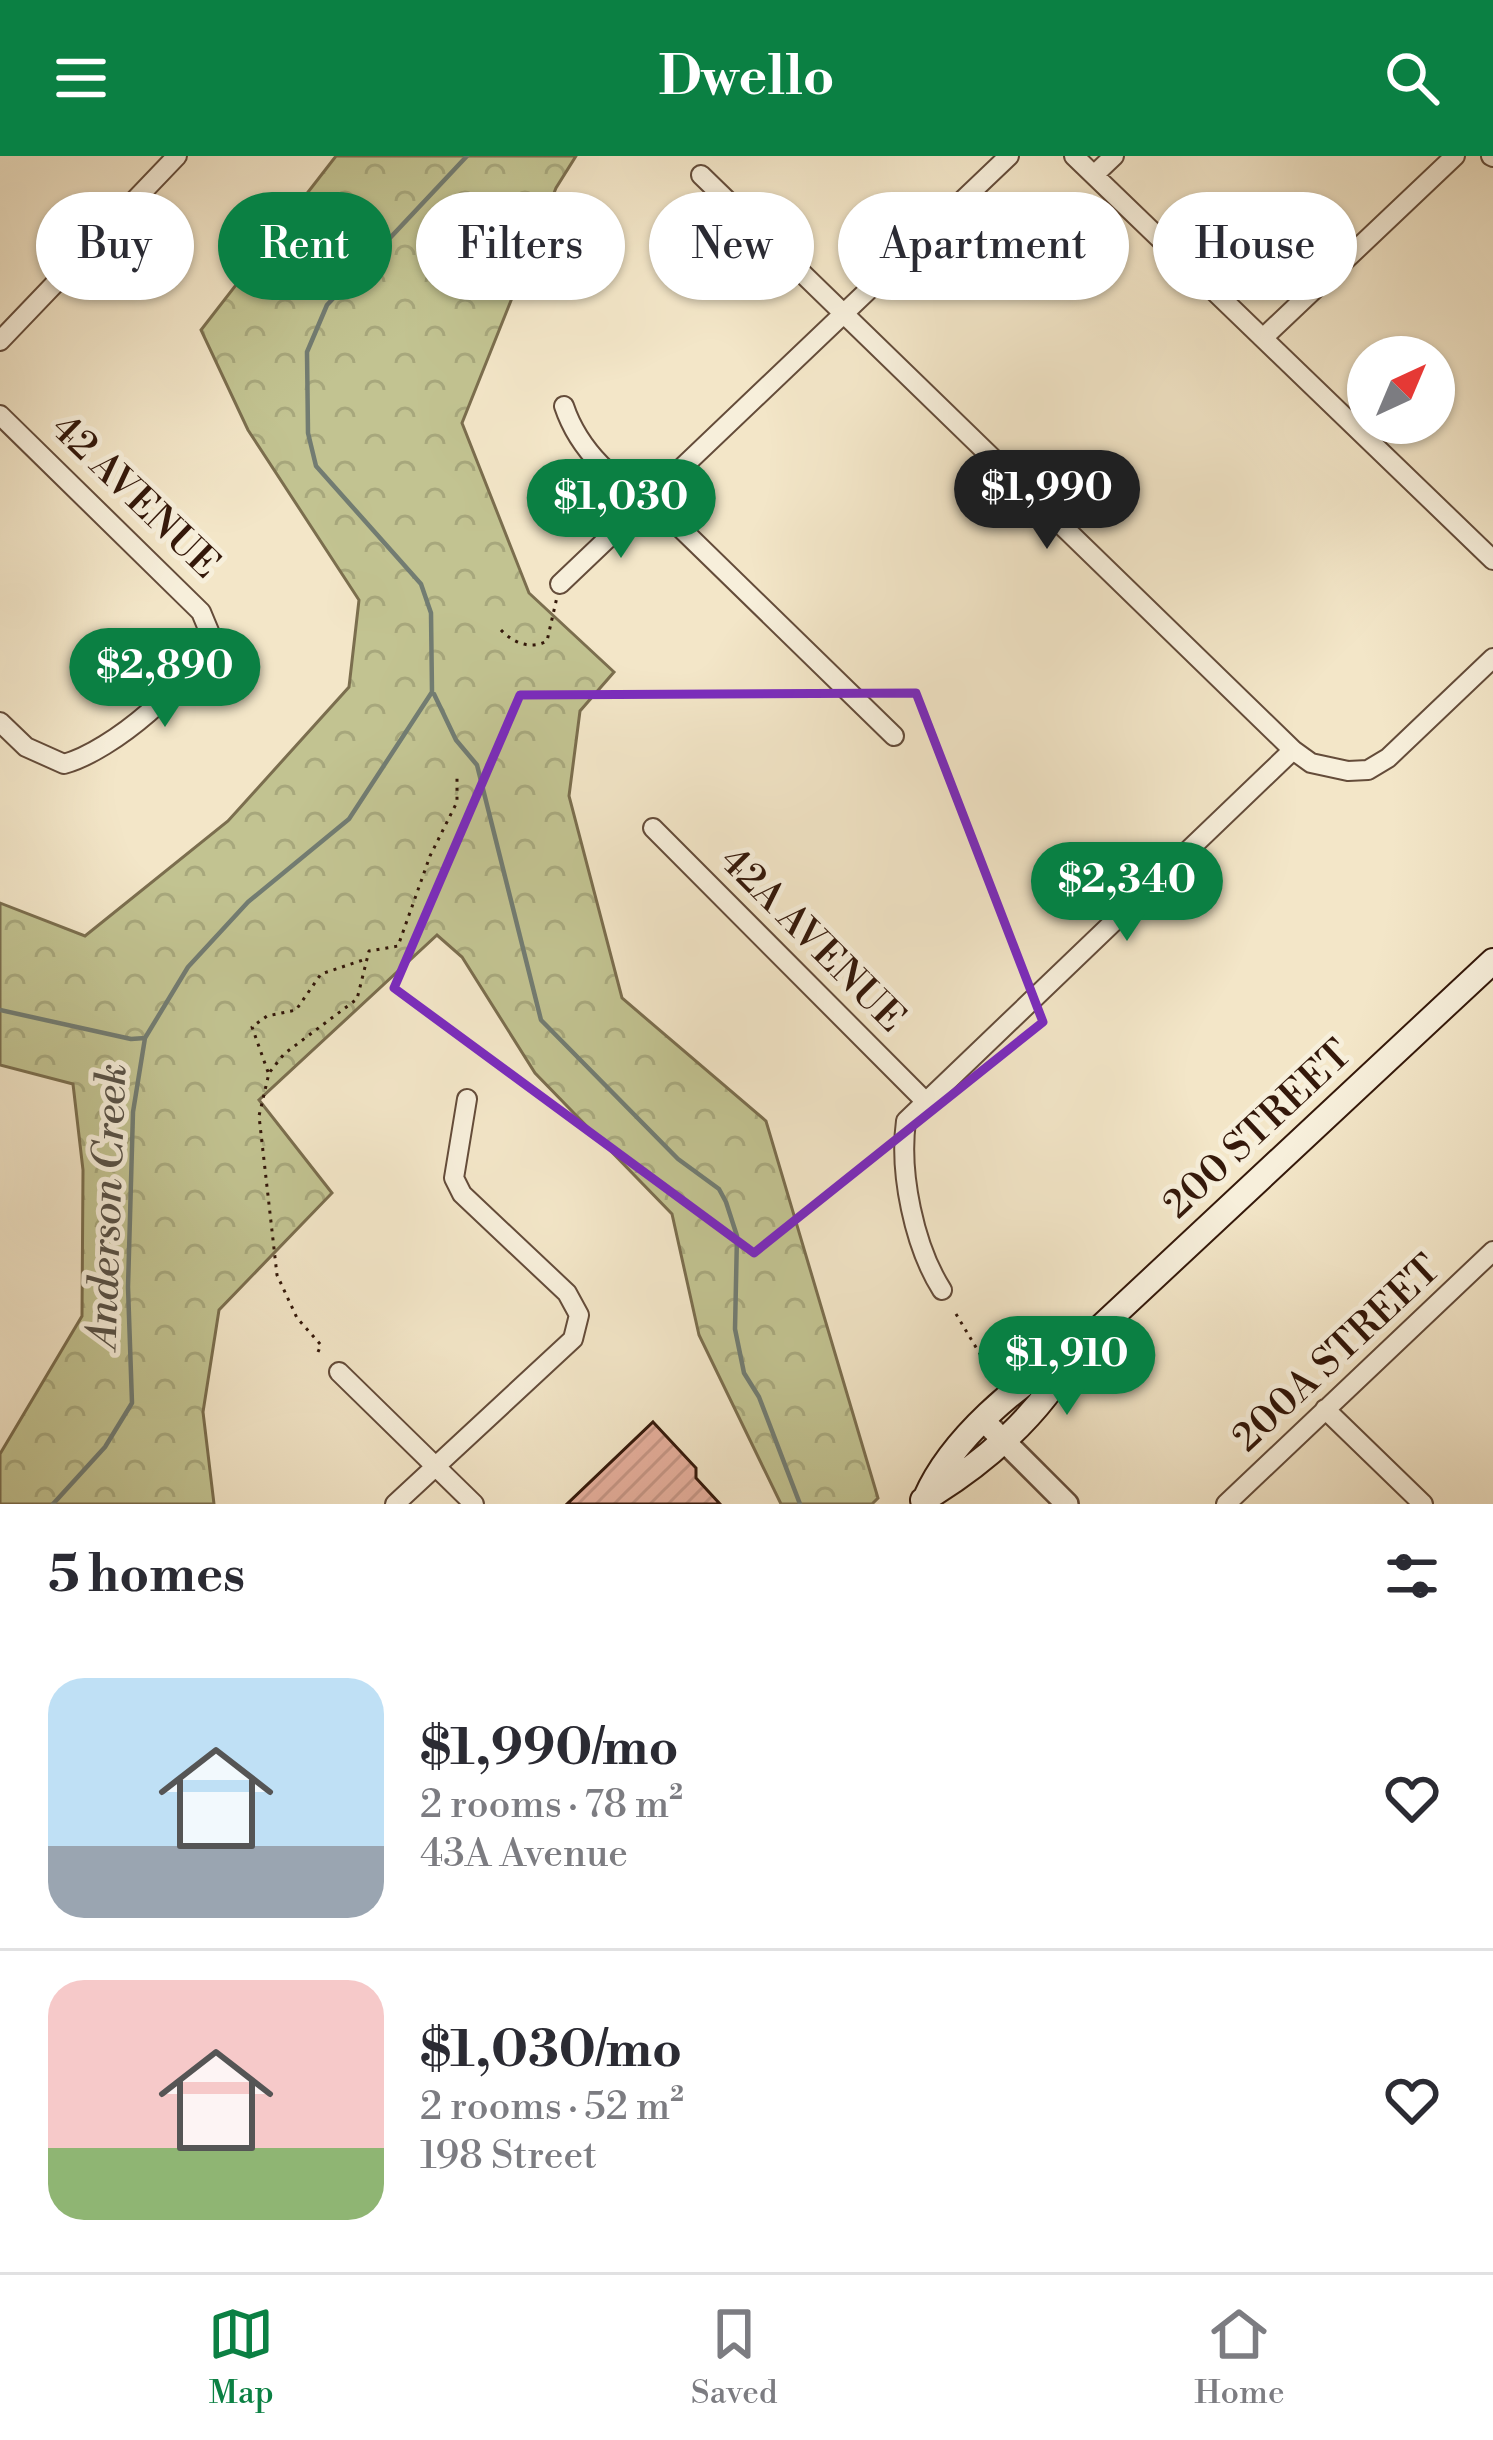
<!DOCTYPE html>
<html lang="en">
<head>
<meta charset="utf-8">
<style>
	:root { --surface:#fff; --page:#f7f7f7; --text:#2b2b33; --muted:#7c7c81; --line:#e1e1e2; --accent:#0b8043 }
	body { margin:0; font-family:"Libre Bodoni",serif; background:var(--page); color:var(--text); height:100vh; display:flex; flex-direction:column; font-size:45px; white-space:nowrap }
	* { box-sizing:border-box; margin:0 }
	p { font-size:39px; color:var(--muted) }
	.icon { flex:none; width:66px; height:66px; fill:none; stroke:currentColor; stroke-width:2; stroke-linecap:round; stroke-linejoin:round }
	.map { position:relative; height:1348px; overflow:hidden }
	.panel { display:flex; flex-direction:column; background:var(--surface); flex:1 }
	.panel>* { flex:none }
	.top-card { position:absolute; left:36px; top:36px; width:1422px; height:108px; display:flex; gap:24px }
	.needle { width:78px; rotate:44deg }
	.controls { position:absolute; left:1347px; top:180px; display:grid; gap:24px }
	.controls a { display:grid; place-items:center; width:108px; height:108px; border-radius:50%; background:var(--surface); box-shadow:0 3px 9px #0004; font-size:60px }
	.price { position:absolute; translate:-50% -102px; padding:0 27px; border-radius:42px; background:var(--accent); color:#fff; font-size:39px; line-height:78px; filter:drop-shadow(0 3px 6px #0008) }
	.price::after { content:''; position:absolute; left:50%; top:72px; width:36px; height:27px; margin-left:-18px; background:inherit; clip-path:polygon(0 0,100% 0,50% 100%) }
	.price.active { background:#222; color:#fff }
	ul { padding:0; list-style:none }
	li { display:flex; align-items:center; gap:36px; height:300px; padding:0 48px }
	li+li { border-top:3px solid var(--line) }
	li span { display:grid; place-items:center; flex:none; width:336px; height:240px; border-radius:36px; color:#555 }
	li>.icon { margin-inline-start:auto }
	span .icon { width:144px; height:144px; fill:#fffc; stroke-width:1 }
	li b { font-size:51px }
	h2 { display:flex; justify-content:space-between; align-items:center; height:144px; padding:0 48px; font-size:51px }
	.tag { padding:0 42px; border-radius:54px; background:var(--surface); box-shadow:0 3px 9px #0004; font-size:42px; line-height:108px }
	.tag.active { background:var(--accent); color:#fff }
	header { display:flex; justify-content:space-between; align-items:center; height:156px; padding:0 48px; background:var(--accent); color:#fff; font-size:54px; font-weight:700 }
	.menu { display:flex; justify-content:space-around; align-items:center; height:168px; border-top:3px solid var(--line); background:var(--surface); font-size:33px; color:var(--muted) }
	.menu a { display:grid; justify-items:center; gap:6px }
	.menu .active { color:var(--accent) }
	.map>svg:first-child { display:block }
	.forest { fill:url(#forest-crowns); stroke:#7b6e4e; stroke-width:3 }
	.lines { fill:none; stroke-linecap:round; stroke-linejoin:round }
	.stream { stroke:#727c72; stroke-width:4.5 }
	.building { fill:url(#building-hatch); stroke:#34180a; stroke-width:3 }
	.minor-casing { stroke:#644c3a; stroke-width:22 }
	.tertiary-casing { stroke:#644c3a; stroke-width:26 }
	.secondary-casing { stroke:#34180a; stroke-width:28 }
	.path { stroke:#34180a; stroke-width:3; stroke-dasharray:3 6; stroke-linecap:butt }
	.minor { stroke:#f7efdb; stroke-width:18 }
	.tertiary { stroke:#f7efdb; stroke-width:21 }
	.secondary { stroke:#f7efdb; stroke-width:24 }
	.marked { fill:none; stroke:#7b2cbf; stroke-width:9; stroke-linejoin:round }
	.labels { text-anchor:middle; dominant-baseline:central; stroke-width:10; stroke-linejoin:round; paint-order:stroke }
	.street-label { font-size:39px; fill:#34180a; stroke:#f7efdb }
	.water-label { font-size:42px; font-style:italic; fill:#585247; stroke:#f7efdb }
</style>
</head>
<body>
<header><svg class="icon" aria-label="menu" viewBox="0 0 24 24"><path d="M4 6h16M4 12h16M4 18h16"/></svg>Dwello<svg class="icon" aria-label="search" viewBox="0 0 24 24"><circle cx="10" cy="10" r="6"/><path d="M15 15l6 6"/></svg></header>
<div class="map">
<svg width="1493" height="1348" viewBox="0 0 1493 1348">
	<defs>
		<pattern id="forest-crowns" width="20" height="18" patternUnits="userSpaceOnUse" patternTransform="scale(3)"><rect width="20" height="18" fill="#c2c391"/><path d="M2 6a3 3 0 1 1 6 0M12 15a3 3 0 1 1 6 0" fill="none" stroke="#a7a77c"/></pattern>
		<pattern id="building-hatch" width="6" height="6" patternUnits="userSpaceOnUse" patternTransform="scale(3)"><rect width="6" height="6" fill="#e7b09e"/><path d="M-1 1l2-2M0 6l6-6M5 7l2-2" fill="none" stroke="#c79787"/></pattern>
	</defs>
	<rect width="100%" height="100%" fill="#f3e6c8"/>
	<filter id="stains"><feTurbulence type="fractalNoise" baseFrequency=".00167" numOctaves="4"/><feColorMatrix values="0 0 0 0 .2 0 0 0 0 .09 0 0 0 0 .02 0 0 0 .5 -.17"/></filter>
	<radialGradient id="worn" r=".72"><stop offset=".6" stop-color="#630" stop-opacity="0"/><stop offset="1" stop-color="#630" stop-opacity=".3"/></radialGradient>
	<path class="forest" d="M336,0H576L556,32L462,267L529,437L614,516L580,555L569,640L622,842L766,965L878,1342L872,1348H781L699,1179L672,1058L535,917L462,801L437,779L259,944L332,1037L219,1154L203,1256L214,1348H0V1298L82,1160L83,1014L73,928L0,909V747L85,780L228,665L349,531L359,444L248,274L201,174Z"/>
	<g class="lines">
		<path class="stream" d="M434,538L456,584L477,609L541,864L678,1003L719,1033L726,1046L737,1080L735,1173L744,1217L759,1241L800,1348
			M0,854L131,883L145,882
			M53,1348L105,1291L132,1247L128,1131L133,956L145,882L188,811L248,746L349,663L432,536L431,457L421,428L316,310L308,277L307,196L327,149L467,0"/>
	</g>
	<path class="building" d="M653,1266L696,1312V1322L720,1348H567Z"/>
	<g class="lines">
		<g class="minor-casing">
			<path id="minor" d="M1074,0L1493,404
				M1491,0L1493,1
				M701,19L1293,594L1311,607L1348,615L1368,614L1388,602L1493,502
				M1094,19L1114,0
				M1263,182L1455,0
				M0,185L177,0
				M564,250C579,295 616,329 658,350L894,580
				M0,259L201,456L211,480C193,526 112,595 64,608L26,591L0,566
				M560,428L1009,0
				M653,672L923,943
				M942,1134C914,1090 899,1017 906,965L1293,594
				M339,1216L474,1348
				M1325,1253L1423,1348
				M395,1348L573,1183L579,1159L567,1137L462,1038L454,1022L467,943
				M1226,1348L1493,1095"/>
		</g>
		<g class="tertiary-casing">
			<path id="tertiary" d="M985,1266L1067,1348"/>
		</g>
		<g class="secondary-casing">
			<path id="secondary" d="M926,1341C951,1284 1018,1225 1073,1197L1493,805
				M923,1344C981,1310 1042,1258 1073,1197"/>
		</g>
		<path class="path" d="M501,474C513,487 531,494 547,485L557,441
			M268,916L252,871L267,860L296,854L321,818L366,803
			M956,1158L995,1223
			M318,1196L321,1189L297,1162L277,1119L259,960L269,917L284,898L357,843L369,795L398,790L430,700L457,646V617"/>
		<use href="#minor" class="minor"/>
		<use href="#tertiary" class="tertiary"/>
		<use href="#secondary" class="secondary"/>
	</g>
	<path class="marked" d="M916,537L1043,866L754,1097L394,832L520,539Z"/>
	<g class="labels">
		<g class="street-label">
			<text transform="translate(135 341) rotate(44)">42 AVENUE</text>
			<text transform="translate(812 784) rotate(45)">42A AVENUE</text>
			<text transform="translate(1258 974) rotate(-43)">200 STREET</text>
			<text transform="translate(1337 1198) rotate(-43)">200A STREET</text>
		</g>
		<g class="water-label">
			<text transform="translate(108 1050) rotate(-88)">Anderson Creek</text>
		</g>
	</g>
	<rect width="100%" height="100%" filter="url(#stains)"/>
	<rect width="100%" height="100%" fill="url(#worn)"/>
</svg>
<div class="controls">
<a><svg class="needle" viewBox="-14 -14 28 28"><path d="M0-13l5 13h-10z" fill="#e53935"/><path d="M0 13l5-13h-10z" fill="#7c7c81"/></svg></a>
</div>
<b class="price active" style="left:1047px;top:396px">$1,990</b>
<b class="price" style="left:621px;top:405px">$1,030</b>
<b class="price" style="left:165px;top:574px">$2,890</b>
<b class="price" style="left:1127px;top:788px">$2,340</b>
<b class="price" style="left:1067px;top:1262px">$1,910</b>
<div class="top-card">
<a class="tag">Buy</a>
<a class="tag active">Rent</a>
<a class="tag">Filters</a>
<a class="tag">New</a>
<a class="tag">Apartment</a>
<a class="tag">House</a>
</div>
</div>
<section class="panel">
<h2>5 homes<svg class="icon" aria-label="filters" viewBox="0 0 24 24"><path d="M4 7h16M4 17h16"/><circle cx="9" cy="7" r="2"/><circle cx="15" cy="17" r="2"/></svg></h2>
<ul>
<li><span style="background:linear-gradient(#bfe0f5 70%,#9aa5b1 0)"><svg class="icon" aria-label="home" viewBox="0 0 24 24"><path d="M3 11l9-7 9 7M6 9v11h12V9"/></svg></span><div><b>$1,990/mo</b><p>2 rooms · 78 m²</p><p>43A Avenue</p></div><svg class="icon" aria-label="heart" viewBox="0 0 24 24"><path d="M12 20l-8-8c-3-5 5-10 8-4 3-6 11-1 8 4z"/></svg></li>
<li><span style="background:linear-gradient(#f6c9c9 70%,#8fb573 0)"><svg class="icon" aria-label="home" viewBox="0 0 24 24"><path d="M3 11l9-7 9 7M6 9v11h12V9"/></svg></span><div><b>$1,030/mo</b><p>2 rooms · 52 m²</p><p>198 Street</p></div><svg class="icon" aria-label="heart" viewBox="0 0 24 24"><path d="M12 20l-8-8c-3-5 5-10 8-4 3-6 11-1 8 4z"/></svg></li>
</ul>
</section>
<nav class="menu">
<a class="active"><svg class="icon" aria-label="map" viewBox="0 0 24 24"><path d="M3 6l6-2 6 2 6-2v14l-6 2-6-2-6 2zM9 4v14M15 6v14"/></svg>Map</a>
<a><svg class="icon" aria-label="saved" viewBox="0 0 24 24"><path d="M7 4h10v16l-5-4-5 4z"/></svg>Saved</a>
<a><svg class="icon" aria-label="home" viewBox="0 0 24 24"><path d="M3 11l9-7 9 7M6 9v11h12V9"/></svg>Home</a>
</nav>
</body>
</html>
